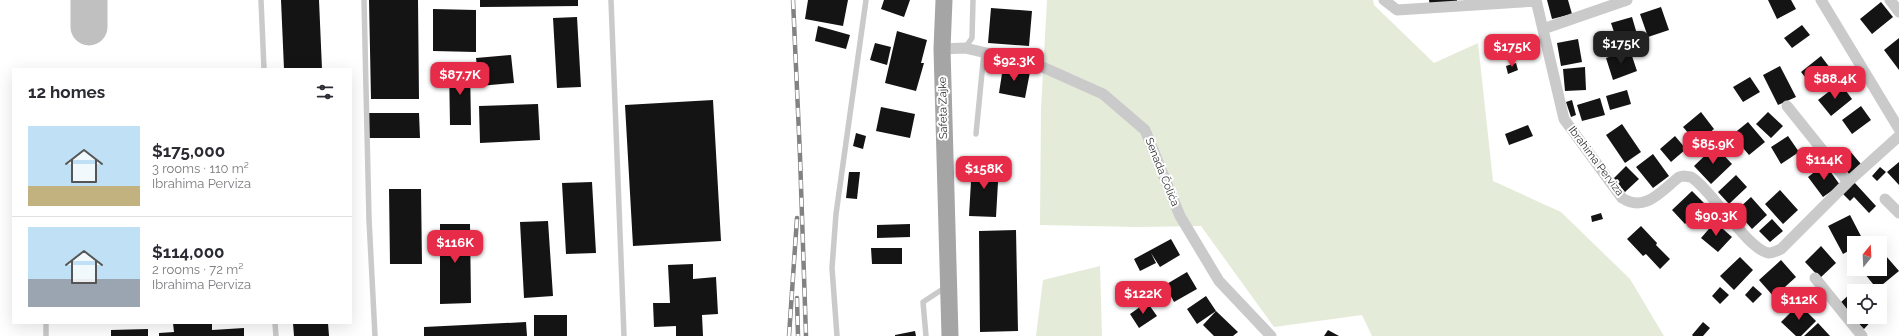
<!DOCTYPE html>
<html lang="en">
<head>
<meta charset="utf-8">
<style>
	:root { --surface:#fff; --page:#f7f7f7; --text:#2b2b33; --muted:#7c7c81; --line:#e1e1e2; --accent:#e62c49 }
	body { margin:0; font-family:Raleway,sans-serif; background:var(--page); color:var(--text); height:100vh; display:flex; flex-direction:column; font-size:15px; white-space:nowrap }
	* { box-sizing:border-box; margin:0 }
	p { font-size:13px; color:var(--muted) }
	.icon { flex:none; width:22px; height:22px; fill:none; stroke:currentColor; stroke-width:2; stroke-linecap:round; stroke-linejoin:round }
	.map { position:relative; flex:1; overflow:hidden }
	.sheet { position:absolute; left:12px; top:68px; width:340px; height:256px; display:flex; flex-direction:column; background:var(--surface); border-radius:0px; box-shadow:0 4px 16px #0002 }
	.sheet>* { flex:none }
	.needle { width:26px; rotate:18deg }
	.tools { position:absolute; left:1847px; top:236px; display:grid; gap:8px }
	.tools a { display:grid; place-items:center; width:40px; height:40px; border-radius:0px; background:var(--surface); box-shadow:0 4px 16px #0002; font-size:20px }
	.price { position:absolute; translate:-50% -34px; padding:0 9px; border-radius:8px; background:var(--accent); color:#fff; font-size:13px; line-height:26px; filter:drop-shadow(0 1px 2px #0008) }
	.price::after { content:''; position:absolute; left:50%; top:24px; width:12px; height:9px; margin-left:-6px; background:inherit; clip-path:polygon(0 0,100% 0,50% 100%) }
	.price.current { background:#222; color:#fff }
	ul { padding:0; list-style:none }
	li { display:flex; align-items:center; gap:12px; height:100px; padding:0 16px }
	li+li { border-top:1px solid var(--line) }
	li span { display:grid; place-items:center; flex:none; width:112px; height:80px; border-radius:0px; color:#555 }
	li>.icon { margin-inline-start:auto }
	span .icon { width:48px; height:48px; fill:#fffc; stroke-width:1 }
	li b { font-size:17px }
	h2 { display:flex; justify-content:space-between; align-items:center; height:48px; padding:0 16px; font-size:17px }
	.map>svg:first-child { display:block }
	.green { fill:#e4ebd9 }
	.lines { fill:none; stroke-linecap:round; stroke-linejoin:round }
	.taxiway { stroke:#c0c0c0; stroke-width:37 }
	.building { fill:#141414 }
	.lane { stroke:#cacaca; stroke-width:5.5 }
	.street { stroke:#cacaca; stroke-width:11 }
	.primary { stroke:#a5a5a5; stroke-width:17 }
	.rail-casing { stroke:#828282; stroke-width:4.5 }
	.rail { stroke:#fff; stroke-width:3; stroke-dasharray:9; stroke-linecap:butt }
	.labels { text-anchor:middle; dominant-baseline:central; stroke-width:4; stroke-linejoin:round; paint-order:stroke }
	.street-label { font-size:11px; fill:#2d2d2d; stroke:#fff }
</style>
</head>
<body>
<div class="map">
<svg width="1899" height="336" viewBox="0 0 1899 336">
	<rect width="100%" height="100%" fill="#fff"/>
	<path class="green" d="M1047,0H1373L1374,5L1434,63L1478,43L1493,181L1561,212L1630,279L1664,336H1372L1362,315L1274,327L1201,226L1138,227L1040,225L1041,109Z
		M1100,266L1102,336H1036L1043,280Z"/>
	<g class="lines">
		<path class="taxiway" d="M89,27V0"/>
	</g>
	<path class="building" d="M281,0H319L322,69H284Z
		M369,0H418L419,99H371Z
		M480,0H578V6L480,7Z
		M808,0H848L843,26L805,19Z
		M884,0H910L904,17L881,9Z
		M1429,0H1457V4L1430,7Z
		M1547,0H1568L1572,14L1552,19Z
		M1768,0H1791L1796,9L1777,19Z
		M1881,2L1893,17L1872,34L1860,19Z
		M1661,7L1669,30L1648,37L1640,14Z
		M991,8L1032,11L1029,46L988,43Z
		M433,9L476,10V52L433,51Z
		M577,17L581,87L557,88L553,18Z
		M1632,17L1639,41L1619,47L1611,23Z
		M1802,25L1810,35L1792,48L1784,38Z
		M818,26L850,35L846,49L815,41Z
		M897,31L927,40L921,63H924L916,91L885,83Z
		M1899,38V70L1884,50Z
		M1578,39L1582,62L1561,66L1557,43Z
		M875,43L891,47L887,65L870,60Z
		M1630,50L1637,71L1613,80L1606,58Z
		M511,55L514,83L479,86L476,58Z
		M1821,56L1833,72L1813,87L1801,72Z
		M1516,63L1518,70L1508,74L1506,66Z
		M449,66H470L471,125H450Z
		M1780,66L1796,97L1778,105L1763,75Z
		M1003,67L1030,72L1025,98L999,93Z
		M1585,67L1586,90L1565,91L1563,69Z
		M1750,77L1760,92L1743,102L1733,87Z
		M1840,83L1852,99L1831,116L1818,100Z
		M1627,90L1631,104L1610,110L1606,96Z
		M1600,98L1605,115L1582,121L1577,105Z
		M713,100L721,241L633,246L625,105Z
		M1572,100L1576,115L1571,117L1566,102Z
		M538,104L540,140L480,143L479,106Z
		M1861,106L1871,120L1852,134L1842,120Z
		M881,107L915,114L910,138L876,131Z
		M1701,112L1714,129L1697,143L1683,127Z
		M1768,112L1783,126L1771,138L1756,124Z
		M369,113H419L420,138H369Z
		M1748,122L1765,142L1749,155L1732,135Z
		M1622,124L1641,152L1625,163L1606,135Z
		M1528,125L1533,136L1509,145L1505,134Z
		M856,133L866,136L863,149L853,146Z
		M1675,136L1686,149L1671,162L1660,149Z
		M1788,136L1799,152L1781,164L1771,147Z
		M1715,146L1732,164L1711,184L1694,166Z
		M1849,150L1861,164L1849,174L1837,160Z
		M1653,154L1669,176L1653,188L1636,167Z
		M1899,162V185L1887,172Z
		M972,164L999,165L996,217L969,216Z
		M1825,164L1840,185L1823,197L1808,177Z
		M1626,166L1639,179L1625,192L1613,179Z
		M1880,167L1886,172L1877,181L1872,176Z
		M849,172H860L857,199L846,198Z
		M1736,175L1747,187L1729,204L1718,192Z
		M592,182L596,253L566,254L562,183Z
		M1854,182L1876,206L1869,213L1854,197L1850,201L1842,193Z
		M389,189H421L422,264H390Z
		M1780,190L1798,210L1783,224L1765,204Z
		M1692,191L1705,204L1685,224L1672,210Z
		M1751,197L1767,215L1752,229L1736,211Z
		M1601,213L1603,219L1592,222L1591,216Z
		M1850,215L1864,242L1854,243V248L1843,254L1828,226Z
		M1772,219L1783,231L1770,242L1759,231Z
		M548,221L553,296L524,298L520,222Z
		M1715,222L1732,237L1718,252L1701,238Z
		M440,224H470L471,303L440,304Z
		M910,224V237L877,238V225Z
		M1641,226L1657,243L1656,245L1670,259L1660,269L1646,254L1643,256L1627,239Z
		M1016,230L1018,331L980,332L979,231Z
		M1171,239L1180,255L1160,267L1151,253L1156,263L1140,271L1134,259Z
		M1821,246L1836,263L1820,278L1805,262Z
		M871,248H902V264H872Z
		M1886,256L1899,271L1877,289L1865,274L1870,269H1880V261Z
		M1740,257L1753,270L1734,290L1720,276Z
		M1781,260L1796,277L1774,297L1759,280Z
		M693,264V279L716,277L718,314L702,315L703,336H676V326L654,327L653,303H670L668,265Z
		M1187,272L1197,289L1174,302L1165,285Z
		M1753,286L1762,294L1753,303L1745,295Z
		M1720,287L1729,295L1720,304L1712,296Z
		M1853,291L1854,317H1875L1864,329L1839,304Z
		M1206,296L1216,311L1197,324L1187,309Z
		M1147,302L1157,316L1139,328L1130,314Z
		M1799,304L1816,321L1801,336H1796L1781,322Z
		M1216,311L1238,332L1233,336H1214L1203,325Z
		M534,315H567V336H534Z
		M526,322L527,336H424V327Z
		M1703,322L1710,328L1703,336H1693L1692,335Z
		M173,323H212V330L244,328V336H159V333L174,332Z
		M293,323H328L329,336H294Z
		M1818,323L1830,336H1804Z
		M148,329V336H111V330Z
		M1328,330L1339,336H1324Z
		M915,331L916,336H895V335Z"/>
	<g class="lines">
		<path class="lane" d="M261,0L264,69
			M364,0L369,219L375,336
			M611,0L624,336
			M965,48L972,38L973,0
			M976,134L984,52
			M46,323V336
			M275,323L276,336
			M837,336L832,268L836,214L866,0
			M926,336L923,302L946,287"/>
		<path class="street" d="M1384,0L1397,10L1536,1
			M1536,0L1564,119L1622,198C1645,213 1661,191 1679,177L1683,176L1691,177C1711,189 1749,251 1769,253C1773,253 1777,251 1781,249L1848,182L1899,136
			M1821,0L1899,129
			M1890,0L1899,12
			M1543,29L1627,0
			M942,49L965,48L1038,65L1103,94L1145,130L1180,216L1219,281L1271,336
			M1787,106L1848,182
			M1885,199L1899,213
			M1815,278L1862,336"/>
		<path class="primary" d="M944,0L942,49L950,336"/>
		<g class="rail-casing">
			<path id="rail" d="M793,0L800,156L806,336
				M797,298L798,336
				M789,336L797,218"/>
		</g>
		<use href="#rail" class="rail"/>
	</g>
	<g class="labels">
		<g class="street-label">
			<text transform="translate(943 108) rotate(-91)">Safeta Zajke</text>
			<text transform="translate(1596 161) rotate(53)">Ibrahima Perviza</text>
			<text transform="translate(1162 172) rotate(68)">Senada Čolića</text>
		</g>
	</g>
</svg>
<div class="tools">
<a><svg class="needle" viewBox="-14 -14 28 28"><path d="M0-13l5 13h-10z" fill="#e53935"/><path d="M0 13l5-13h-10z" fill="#7c7c81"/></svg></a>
<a><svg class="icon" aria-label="locate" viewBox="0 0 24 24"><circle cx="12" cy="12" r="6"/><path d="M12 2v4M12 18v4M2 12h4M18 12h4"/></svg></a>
</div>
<b class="price current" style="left:1621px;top:65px">$175K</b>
<b class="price" style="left:1512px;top:68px">$175K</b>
<b class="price" style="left:1014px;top:82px">$92.3K</b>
<b class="price" style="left:460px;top:96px">$87.7K</b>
<b class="price" style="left:1835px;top:100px">$88.4K</b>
<b class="price" style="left:1713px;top:165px">$85.9K</b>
<b class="price" style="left:1824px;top:181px">$114K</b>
<b class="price" style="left:984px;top:190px">$158K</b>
<b class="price" style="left:1716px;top:237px">$90.3K</b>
<b class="price" style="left:455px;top:264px">$116K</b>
<b class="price" style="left:1143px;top:315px">$122K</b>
<b class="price" style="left:1799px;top:321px">$112K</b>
<section class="sheet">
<h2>12 homes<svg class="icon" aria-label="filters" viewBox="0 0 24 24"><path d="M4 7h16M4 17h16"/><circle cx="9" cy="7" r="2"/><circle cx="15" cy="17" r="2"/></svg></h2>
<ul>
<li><span style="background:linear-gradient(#bfe0f5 75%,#c2b280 0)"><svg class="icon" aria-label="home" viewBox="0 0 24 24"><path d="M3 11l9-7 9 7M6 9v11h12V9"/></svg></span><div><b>$175,000</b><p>3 rooms · 110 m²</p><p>Ibrahima Perviza</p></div></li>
<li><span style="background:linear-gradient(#bfe0f5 65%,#9aa5b1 0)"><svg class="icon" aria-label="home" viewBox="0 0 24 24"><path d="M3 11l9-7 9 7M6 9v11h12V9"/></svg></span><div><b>$114,000</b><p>2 rooms · 72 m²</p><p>Ibrahima Perviza</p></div></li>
</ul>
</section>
</div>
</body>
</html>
